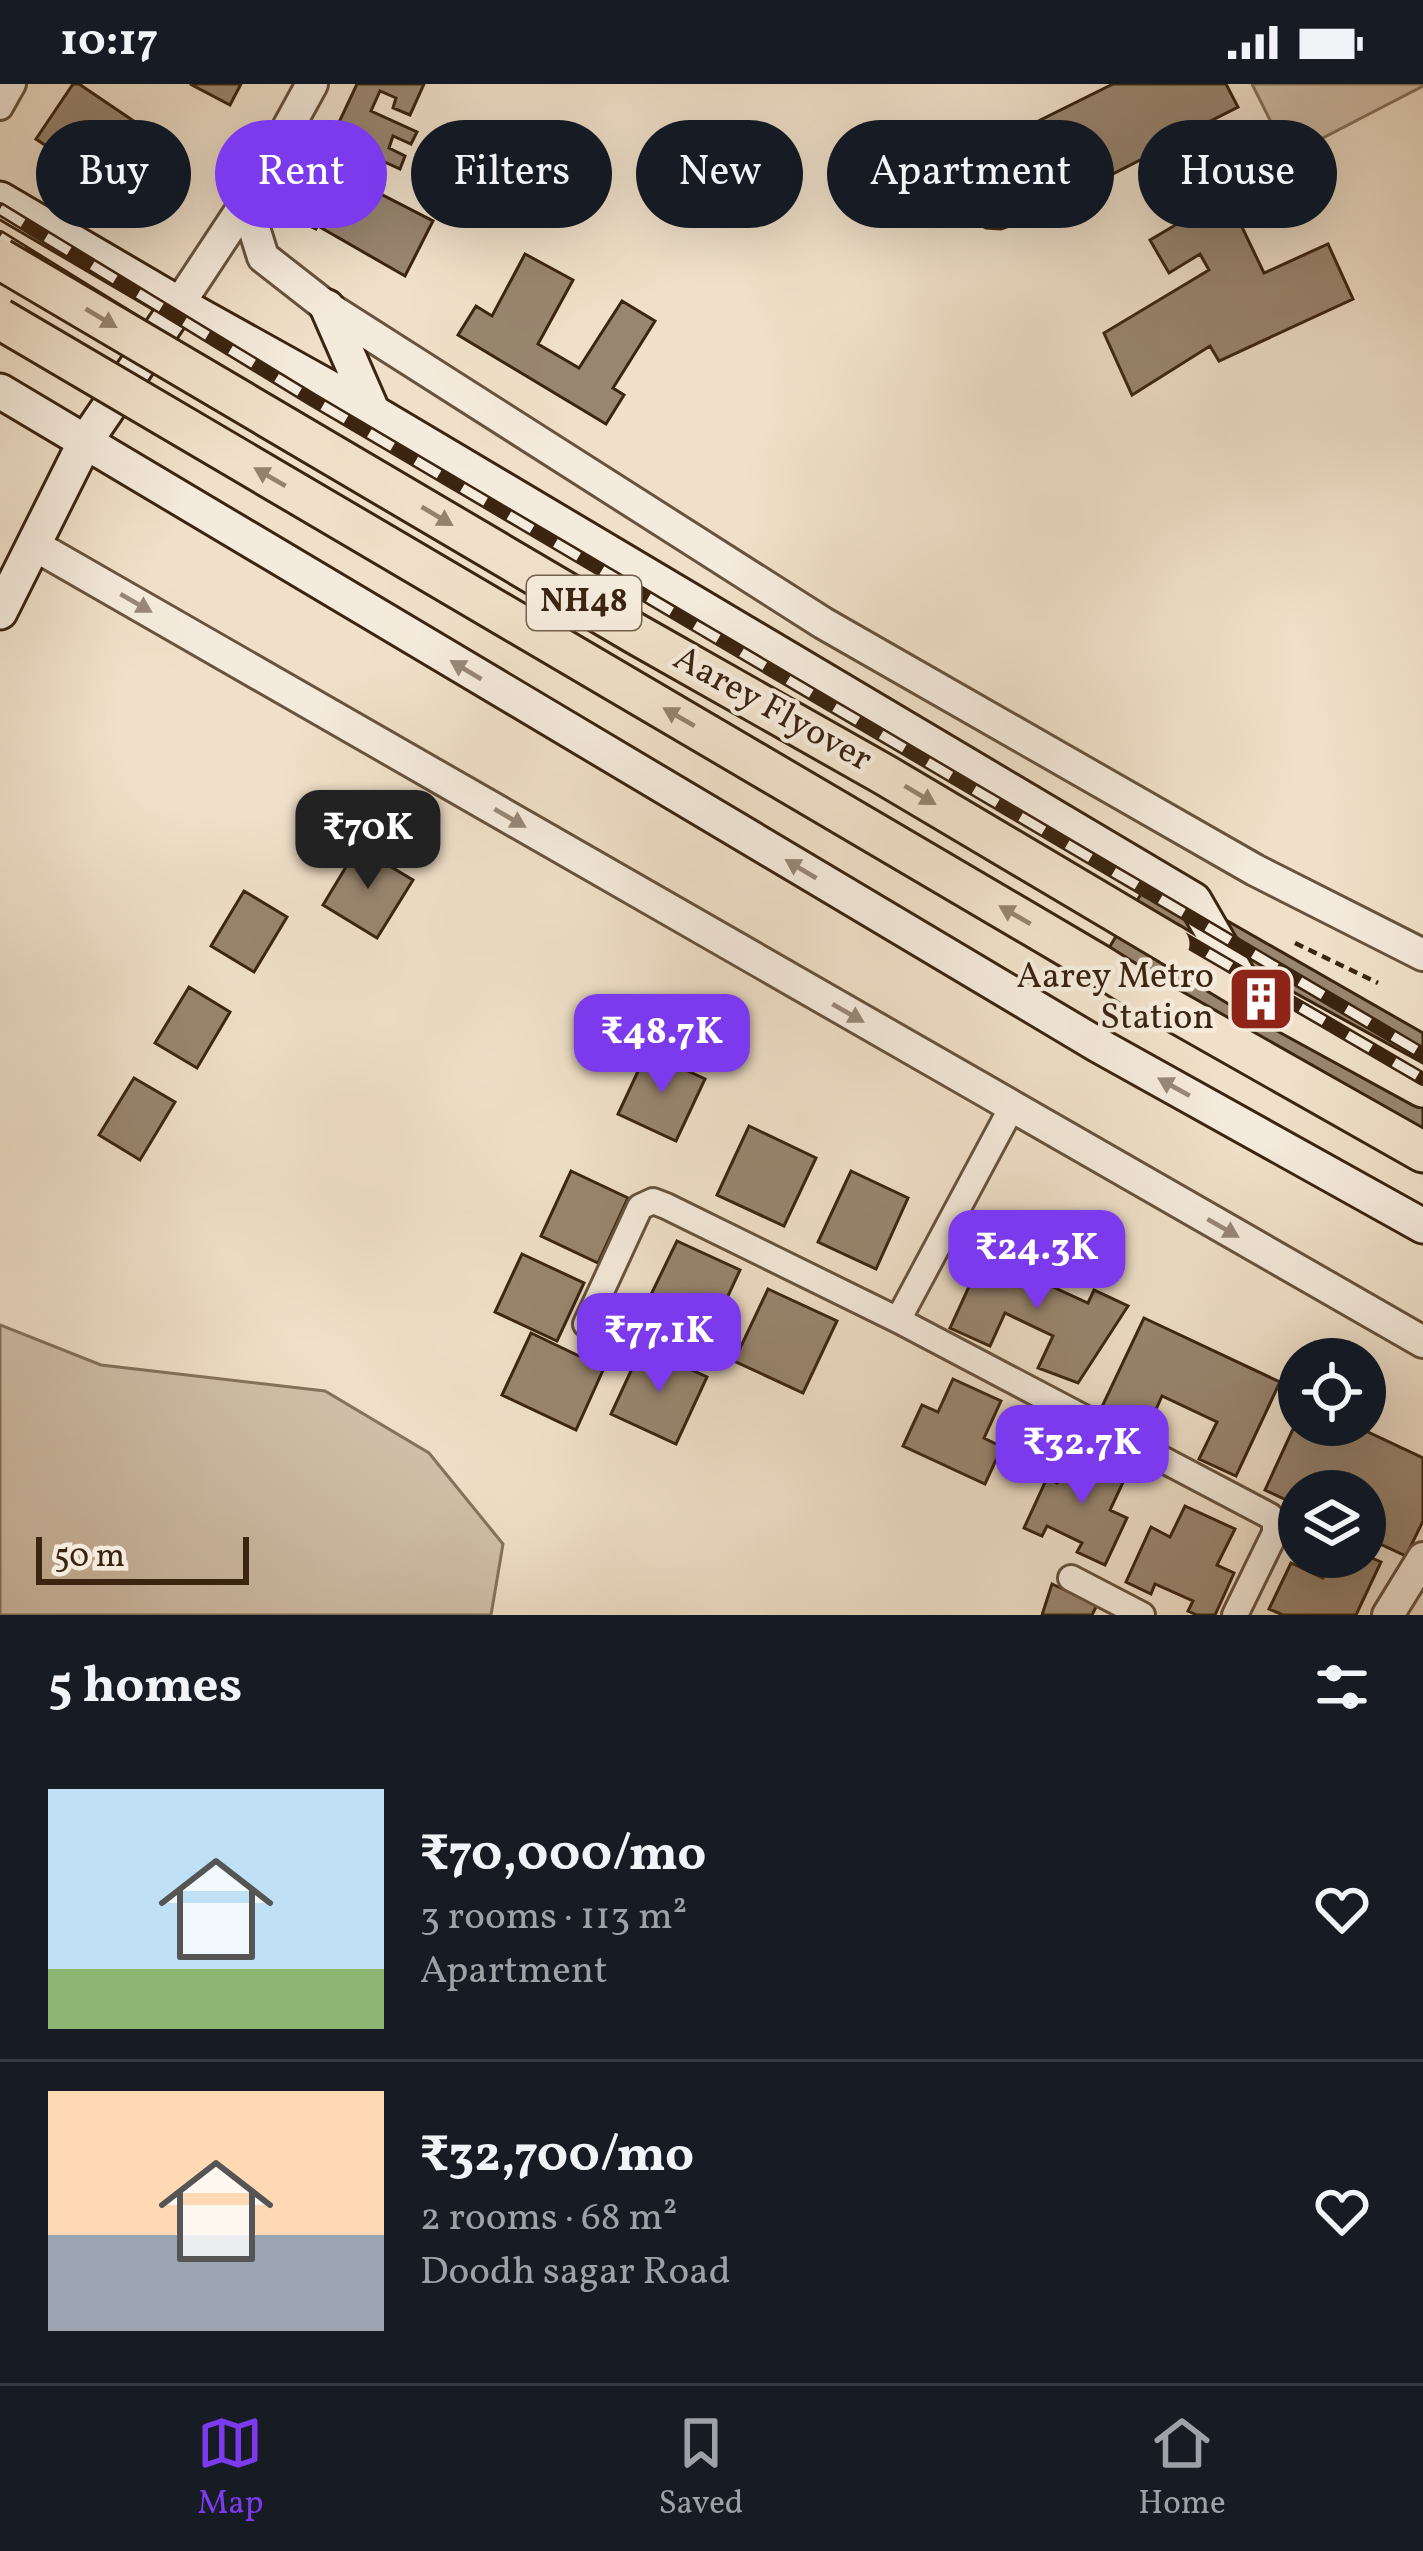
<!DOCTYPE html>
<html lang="en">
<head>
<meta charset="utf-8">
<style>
	:root { --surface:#171b24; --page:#20242c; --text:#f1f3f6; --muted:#9ea1a6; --line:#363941; --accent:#7c3aed }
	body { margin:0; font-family:Vollkorn,serif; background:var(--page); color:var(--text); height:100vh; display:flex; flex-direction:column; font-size:45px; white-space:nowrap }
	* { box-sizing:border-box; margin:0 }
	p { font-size:39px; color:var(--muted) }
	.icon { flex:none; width:66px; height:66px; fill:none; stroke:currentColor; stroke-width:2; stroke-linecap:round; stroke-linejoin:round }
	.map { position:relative; height:1531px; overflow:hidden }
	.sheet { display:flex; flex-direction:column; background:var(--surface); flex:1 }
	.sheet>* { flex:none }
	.hud { position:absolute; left:36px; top:36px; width:1353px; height:108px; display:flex; gap:24px }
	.buttons { position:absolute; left:1278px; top:1254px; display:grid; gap:24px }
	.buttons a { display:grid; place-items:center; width:108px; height:108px; border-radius:50%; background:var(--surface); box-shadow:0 12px 48px #0002; font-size:60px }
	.scale { position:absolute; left:36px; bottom:30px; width:213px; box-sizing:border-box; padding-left:12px; border:6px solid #3b2410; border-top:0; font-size:33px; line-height:42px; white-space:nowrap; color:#3b2410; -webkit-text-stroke:9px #f5ebdc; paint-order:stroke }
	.price { position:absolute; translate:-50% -102px; padding:0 27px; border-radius:24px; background:var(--accent); color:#fff; font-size:39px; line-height:78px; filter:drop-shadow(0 3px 6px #0008) }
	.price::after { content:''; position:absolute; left:50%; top:72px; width:36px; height:27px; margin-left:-18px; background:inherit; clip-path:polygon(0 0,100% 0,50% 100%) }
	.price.active { background:#222; color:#fff }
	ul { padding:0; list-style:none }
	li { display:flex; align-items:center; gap:36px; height:300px; padding:0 48px }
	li+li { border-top:3px solid var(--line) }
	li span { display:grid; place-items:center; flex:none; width:336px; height:240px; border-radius:0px; color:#555 }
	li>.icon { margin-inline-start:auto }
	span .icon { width:144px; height:144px; fill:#fffc; stroke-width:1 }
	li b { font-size:51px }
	h2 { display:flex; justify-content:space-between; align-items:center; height:144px; padding:0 48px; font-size:51px }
	.pill { padding:0 42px; border-radius:54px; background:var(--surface); box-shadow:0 12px 48px #0002; font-size:42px; line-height:108px }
	.pill.active { background:var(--accent); color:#fff }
	.status { display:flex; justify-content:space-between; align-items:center; height:84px; padding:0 60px; background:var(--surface); direction:ltr }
	.status svg { height:33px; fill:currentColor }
	.dock { display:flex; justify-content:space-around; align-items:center; height:168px; border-top:3px solid var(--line); background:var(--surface); font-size:33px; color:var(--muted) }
	.dock a { display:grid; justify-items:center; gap:6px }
	.dock .active { color:var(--accent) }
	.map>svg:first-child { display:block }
	.green { fill:#d1c0aa; stroke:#86725d; stroke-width:3 }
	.building { fill:#998670; stroke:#3b2410; stroke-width:3 }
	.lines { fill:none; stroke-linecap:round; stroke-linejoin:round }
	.minor-casing { stroke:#68533e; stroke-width:30 }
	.tertiary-casing { stroke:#68533e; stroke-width:36 }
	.secondary-casing { stroke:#3b2410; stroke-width:39 }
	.trunk-casing { stroke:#3b2410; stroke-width:45 }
	.path { stroke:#3b2410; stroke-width:4.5; stroke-dasharray:9 6; stroke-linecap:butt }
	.minor { stroke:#f5ebdc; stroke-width:24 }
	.tertiary { stroke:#f5ebdc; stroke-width:30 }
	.secondary { stroke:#f5ebdc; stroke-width:33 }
	.trunk { stroke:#f0e0c9; stroke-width:39 }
	.rail-casing { stroke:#3b2410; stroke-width:14 }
	.rail { stroke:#f5ebdc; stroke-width:9; stroke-dasharray:27; stroke-linecap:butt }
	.trunk-bridge-casing { stroke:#3b2410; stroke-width:45; stroke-linecap:butt }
	.trunk-bridge { stroke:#f0e0c9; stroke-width:39 }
	.oneway { fill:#96826c }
	.oneway2 { fill:#988876 }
	.labels { text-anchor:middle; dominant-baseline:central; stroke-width:9; stroke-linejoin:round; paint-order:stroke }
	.shield { fill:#f5ebdc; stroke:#73604d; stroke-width:3 }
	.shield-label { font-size:33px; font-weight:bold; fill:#3b2410 }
	.street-label { font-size:36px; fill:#3b2410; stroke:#f5ebdc }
	.poi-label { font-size:36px; fill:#3b2410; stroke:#f5ebdc; text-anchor:end }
</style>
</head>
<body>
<div class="status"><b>10:17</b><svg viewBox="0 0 49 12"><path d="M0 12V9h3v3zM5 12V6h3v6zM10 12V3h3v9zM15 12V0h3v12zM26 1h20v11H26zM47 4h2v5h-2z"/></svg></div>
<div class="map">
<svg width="1423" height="1531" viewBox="0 0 1423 1531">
	<rect width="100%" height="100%" fill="#f0e0c9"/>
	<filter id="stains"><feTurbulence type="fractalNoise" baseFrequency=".00167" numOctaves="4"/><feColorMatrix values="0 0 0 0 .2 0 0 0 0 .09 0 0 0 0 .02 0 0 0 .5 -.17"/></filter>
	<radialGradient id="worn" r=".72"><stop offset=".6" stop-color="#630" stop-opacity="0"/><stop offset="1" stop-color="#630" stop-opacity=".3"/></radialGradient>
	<path class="green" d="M1252,0H1423V2L1288,72Z
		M0,1241L101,1281L325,1307L429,1369L503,1460L491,1531H0Z"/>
	<path class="building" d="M73,0H79L175,65L136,123L36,55Z
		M190,0H241L230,21Z
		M357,0H424L410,31L393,24L396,14L380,7L371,27L417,48L411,60L393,52L389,64L405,72L400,85L354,64L342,90L433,137L405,192L318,142L316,145L295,135L308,106L279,91L298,52L326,66Z
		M1113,0H1226L1238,23L1195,45L1264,189L1328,160L1353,215L1219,277L1210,262L1132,311L1104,249L1209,186L1200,170L1169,189L1150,156L1184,136L1152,70L1015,140L1001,145L986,144L973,137L964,125L959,111L960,96L967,83L994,59Z
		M525,170L573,196L538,260L579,284L622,217L655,237L613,304L624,311L606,340L458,251L476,222L492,232Z
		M358,763L413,796L377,854L323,821Z
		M1151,793L1423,949V1066L1099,881Z
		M244,807L287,833L254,888L211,862Z
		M189,903L230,928L197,984L155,959Z
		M647,968L705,995L676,1057L618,1030Z
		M134,994L175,1018L140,1076L99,1051Z
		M749,1042L816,1074L784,1142L717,1111Z
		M571,1087L628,1114L598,1179L541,1152Z
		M851,1087L908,1114L876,1185L818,1158Z
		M677,1157L740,1186L708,1255L644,1225Z
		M990,1157L1034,1178L1027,1191L1088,1219L1094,1206L1128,1222L1078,1299L1038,1284L1053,1252L1005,1229L990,1262L950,1244Z
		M522,1170L584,1199L557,1257L495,1228Z
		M768,1205L837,1237L803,1309L734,1277Z
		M1144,1234L1280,1298L1236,1392L1199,1375L1217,1338L1162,1312L1145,1350L1099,1329Z
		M531,1249L604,1284L576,1346L502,1311Z
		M642,1263L707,1293L676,1360L611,1330Z
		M953,1295L1001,1317L984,1354L1002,1363L985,1400L903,1362L922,1321L938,1328Z
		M1299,1332V1341H1353L1423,1374V1437L1406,1472L1365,1453V1427L1368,1419L1365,1418V1407H1342L1317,1395L1311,1407H1299V1422L1265,1406Z
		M1072,1367L1126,1392L1110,1426L1127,1434L1105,1481L1077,1468L1082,1459L1047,1442L1042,1452L1024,1444L1047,1394L1057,1399Z
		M1185,1422L1235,1445L1217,1481L1234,1489L1215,1531H1197L1188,1527L1193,1517L1155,1500L1151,1510L1126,1498L1151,1443L1170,1453Z
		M1365,1471L1381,1478L1356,1531H1283L1269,1525L1291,1479L1323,1494L1333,1473H1365Z
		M1052,1500L1097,1521L1092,1531H1042Z"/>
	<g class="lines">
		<g class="minor-casing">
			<path id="minor" d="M0,23L13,0
				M898,1236L1012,1023
				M586,1240L640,1123L653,1117L666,1122L898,1236L1270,1432L1275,1438V1449L1235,1531
				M1071,1494L1142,1531"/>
		</g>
		<g class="tertiary-casing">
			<path id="tertiary" d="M251,111L254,144L263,173L327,223L823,539L1255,786L1423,871
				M179,220L251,111L312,0
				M34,461L1423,1258
				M1388,1531L1423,1474"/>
		</g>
		<g class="secondary-casing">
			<path id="secondary" d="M0,115L179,220L373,328L1194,816L1246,906
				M327,223L373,328
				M0,307L1098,961L1423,1142
				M0,528L85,358L179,220"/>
		</g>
		<g class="trunk-casing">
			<path id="trunk" d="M1170,860L1246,906L1423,1003
				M1151,914L1423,1068"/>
		</g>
		<path class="path" d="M1295,859L1378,899"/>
		<use href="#minor" class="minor"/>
		<use href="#tertiary" class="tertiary"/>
		<use href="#secondary" class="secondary"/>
		<use href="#trunk" class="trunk"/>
		<g class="rail-casing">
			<path id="rail" d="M0,125L313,316L1423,970
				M0,153L299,338L1423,995"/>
		</g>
		<use href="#rail" class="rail"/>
		<g class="trunk-bridge-casing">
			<path id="trunk-bridge" d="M0,175L636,550L885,691L1170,860
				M0,235L1099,881L1151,914"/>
		</g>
		<use href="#trunk-bridge" class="trunk-bridge"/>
	</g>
	<defs><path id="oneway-solid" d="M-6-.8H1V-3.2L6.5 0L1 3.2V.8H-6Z" transform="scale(3)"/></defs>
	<g class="oneway">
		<use href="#oneway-solid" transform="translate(101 234) rotate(31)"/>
		<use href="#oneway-solid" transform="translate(270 393) rotate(-150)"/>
		<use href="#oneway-solid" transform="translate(437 432) rotate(31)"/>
		<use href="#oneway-solid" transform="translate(679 633) rotate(-150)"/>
		<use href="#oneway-solid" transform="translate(920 711) rotate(31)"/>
		<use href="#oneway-solid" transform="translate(1015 831) rotate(-150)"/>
	</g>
	<g class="oneway2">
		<use href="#oneway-solid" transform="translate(136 519) rotate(30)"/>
		<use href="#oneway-solid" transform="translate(466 586) rotate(-149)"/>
		<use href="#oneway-solid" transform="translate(510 734) rotate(30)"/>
		<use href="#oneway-solid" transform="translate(801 785) rotate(-149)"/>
		<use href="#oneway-solid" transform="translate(848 929) rotate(30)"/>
		<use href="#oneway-solid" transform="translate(1174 1003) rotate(-151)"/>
		<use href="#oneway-solid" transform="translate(1223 1144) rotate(30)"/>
	</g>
	<defs>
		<g id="building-square" transform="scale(3.45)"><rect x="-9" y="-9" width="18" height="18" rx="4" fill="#8f2418" stroke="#f5ebdc"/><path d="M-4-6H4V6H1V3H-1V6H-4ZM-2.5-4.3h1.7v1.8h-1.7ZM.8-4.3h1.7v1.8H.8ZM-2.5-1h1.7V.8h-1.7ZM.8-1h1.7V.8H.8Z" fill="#fff"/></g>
	</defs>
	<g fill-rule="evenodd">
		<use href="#building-square" x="1261" y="915"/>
	</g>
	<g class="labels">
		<rect class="shield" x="527" y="492" width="114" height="54" rx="9"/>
		<g class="shield-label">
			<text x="584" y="519">NH48</text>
		</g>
		<g class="street-label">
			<text transform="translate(772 626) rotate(29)">Aarey Flyover</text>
		</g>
		<g class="poi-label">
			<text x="1214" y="894">Aarey Metro<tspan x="1214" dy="41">Station</tspan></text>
		</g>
	</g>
	<rect width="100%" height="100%" filter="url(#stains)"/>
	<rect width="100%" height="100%" fill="url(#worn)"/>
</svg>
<div class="buttons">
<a><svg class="icon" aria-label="locate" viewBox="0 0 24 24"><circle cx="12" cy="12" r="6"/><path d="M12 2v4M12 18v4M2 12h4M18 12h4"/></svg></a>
<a><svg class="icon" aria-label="layers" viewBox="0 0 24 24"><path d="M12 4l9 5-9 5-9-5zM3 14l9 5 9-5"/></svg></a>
</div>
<div class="scale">50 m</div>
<b class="price active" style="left:368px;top:808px">₹70K</b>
<b class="price" style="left:662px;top:1012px">₹48.7K</b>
<b class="price" style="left:1037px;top:1228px">₹24.3K</b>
<b class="price" style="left:659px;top:1311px">₹77.1K</b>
<b class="price" style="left:1082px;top:1423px">₹32.7K</b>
<div class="hud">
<a class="pill">Buy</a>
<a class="pill active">Rent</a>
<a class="pill">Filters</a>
<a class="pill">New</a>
<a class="pill">Apartment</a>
<a class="pill">House</a>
</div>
</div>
<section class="sheet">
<h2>5 homes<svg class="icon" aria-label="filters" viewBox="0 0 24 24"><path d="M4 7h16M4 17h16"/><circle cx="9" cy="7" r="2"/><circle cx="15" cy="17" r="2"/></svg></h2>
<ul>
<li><span style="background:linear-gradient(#bfe0f5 75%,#8fb573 0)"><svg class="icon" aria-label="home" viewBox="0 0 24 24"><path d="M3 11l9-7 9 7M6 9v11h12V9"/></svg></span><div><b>₹70,000/mo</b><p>3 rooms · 113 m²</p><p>Apartment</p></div><svg class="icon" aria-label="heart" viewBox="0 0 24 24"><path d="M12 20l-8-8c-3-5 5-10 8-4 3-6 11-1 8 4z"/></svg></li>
<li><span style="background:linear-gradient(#ffd9b3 60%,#9aa5b1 0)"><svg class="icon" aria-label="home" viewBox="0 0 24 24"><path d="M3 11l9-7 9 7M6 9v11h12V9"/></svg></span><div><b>₹32,700/mo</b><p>2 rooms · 68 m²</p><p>Doodh sagar Road</p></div><svg class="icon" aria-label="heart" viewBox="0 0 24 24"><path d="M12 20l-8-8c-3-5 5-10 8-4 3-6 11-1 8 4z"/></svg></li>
</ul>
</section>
<nav class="dock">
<a class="active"><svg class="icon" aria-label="map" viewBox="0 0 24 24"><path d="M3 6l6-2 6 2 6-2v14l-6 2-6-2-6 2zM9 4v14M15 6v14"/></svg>Map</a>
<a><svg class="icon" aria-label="saved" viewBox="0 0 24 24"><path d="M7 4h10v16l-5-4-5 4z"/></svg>Saved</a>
<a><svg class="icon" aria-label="home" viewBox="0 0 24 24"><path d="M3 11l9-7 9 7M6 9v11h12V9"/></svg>Home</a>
</nav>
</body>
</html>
